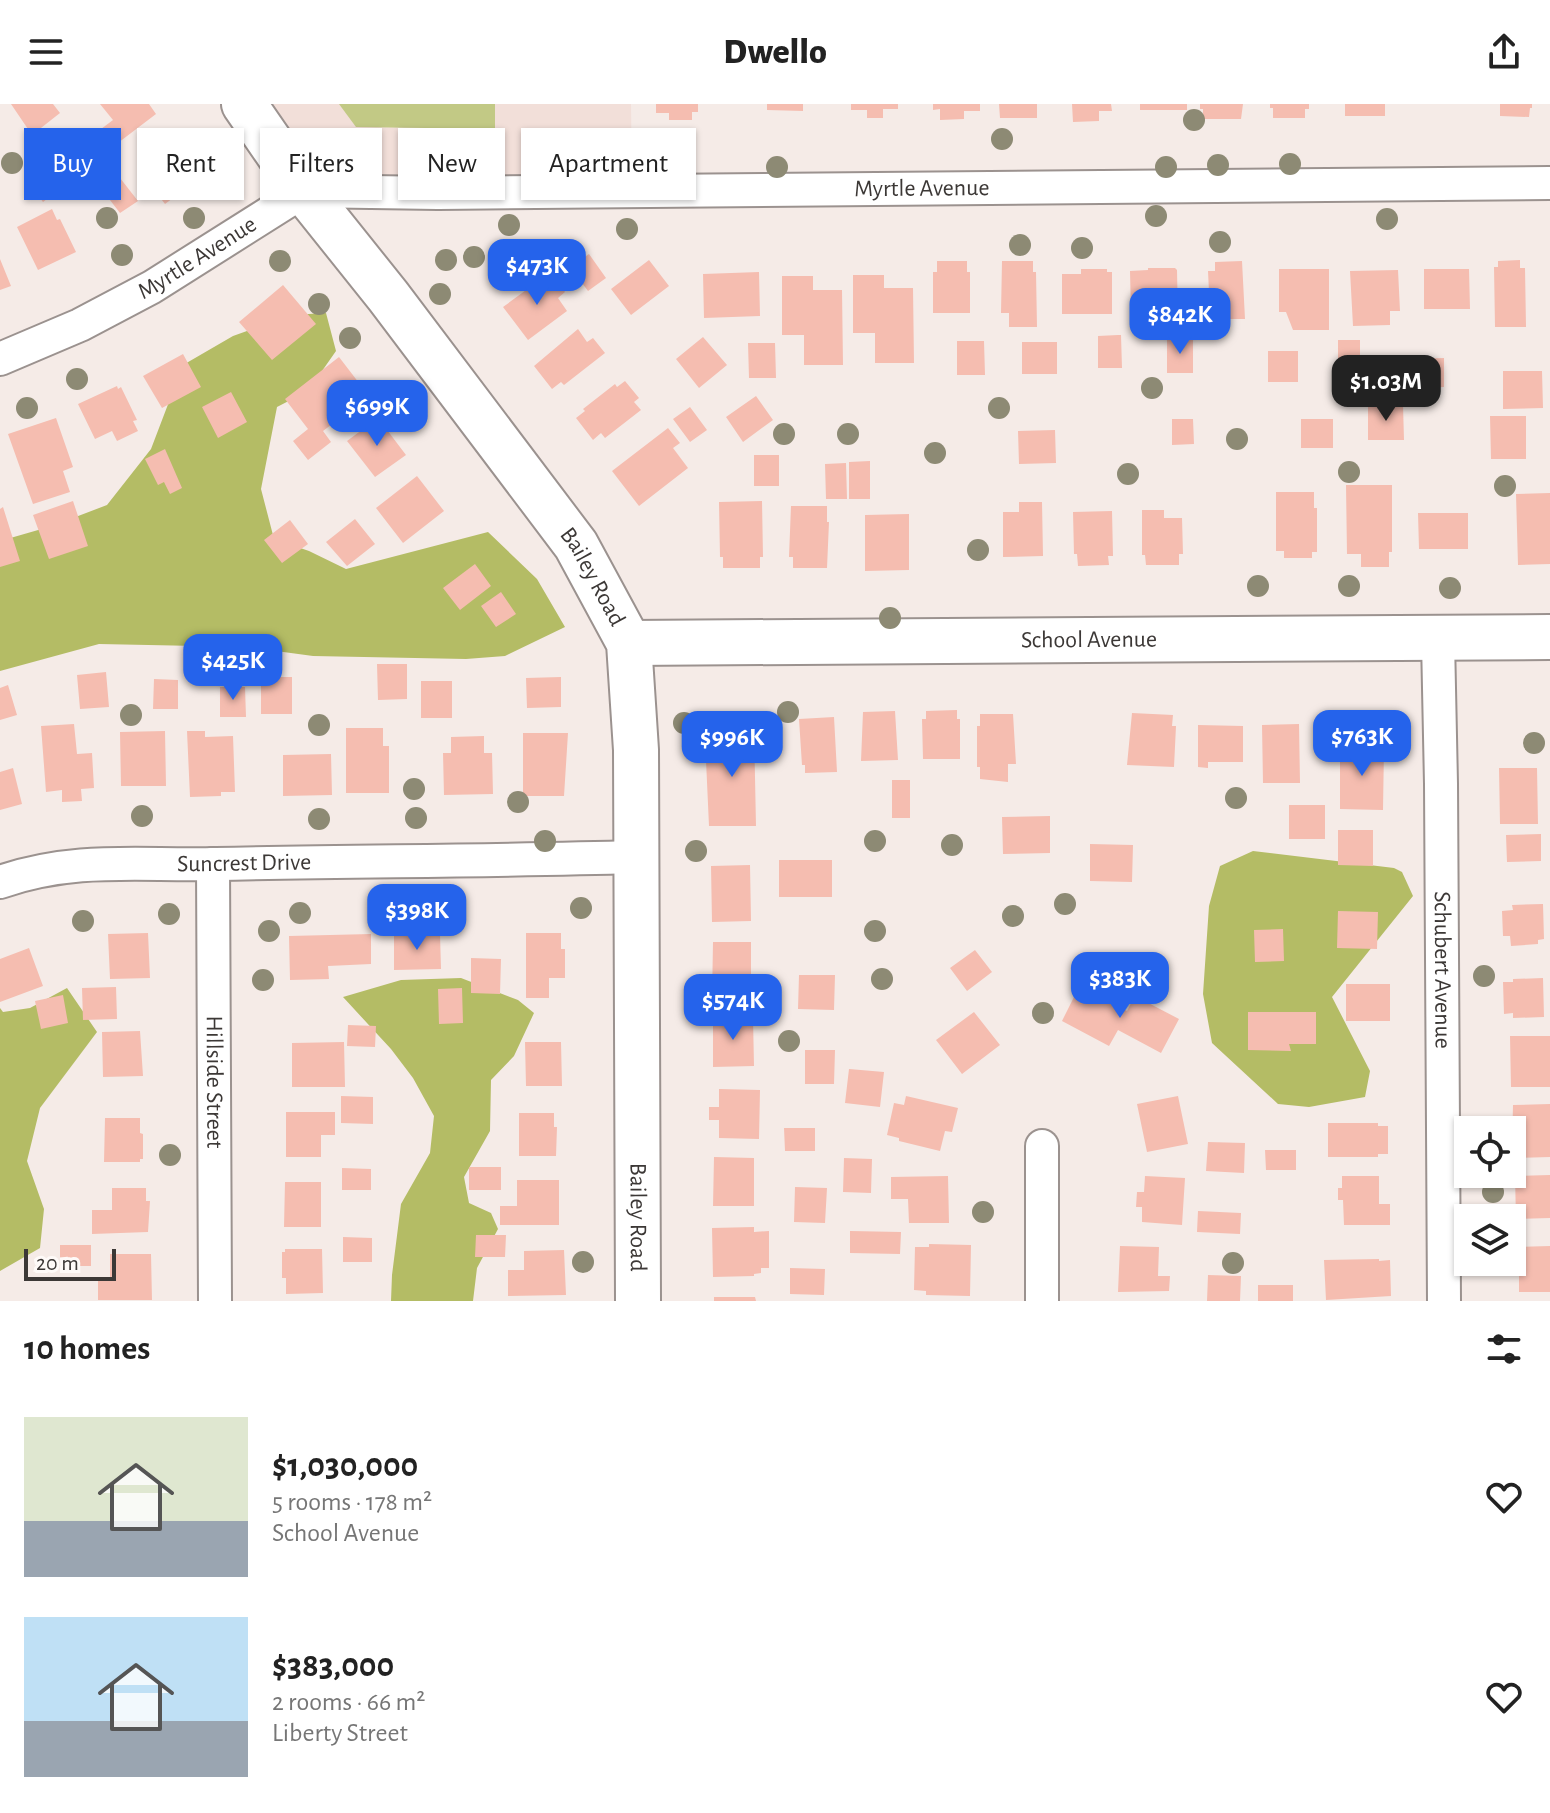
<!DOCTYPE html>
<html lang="en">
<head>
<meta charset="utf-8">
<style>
	:root { --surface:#fff; --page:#f6f6f6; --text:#222; --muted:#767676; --accent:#2563eb }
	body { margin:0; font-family:"Alegreya Sans",sans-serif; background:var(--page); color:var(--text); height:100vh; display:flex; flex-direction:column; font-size:30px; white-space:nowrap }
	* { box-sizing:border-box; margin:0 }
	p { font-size:26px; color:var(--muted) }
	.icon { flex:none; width:44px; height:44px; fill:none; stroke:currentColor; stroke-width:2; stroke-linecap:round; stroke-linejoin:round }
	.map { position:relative; height:1197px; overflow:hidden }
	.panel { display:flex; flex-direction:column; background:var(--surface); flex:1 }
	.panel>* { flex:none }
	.guide { position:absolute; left:24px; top:24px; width:800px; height:72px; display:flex; gap:16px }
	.buttons { position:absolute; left:1454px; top:1012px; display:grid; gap:16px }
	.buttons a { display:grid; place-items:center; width:72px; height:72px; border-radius:0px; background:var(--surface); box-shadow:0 2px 6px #0004; font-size:40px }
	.scale { position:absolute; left:24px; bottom:20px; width:92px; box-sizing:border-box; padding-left:8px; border:4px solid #3c3836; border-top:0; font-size:22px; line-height:28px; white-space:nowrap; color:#3c3836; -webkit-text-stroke:6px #fefaf8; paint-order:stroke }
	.price { position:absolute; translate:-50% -68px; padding:0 18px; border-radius:16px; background:var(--accent); color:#fff; font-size:26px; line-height:52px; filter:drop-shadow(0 2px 4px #0008) }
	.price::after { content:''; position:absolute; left:50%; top:48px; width:24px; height:18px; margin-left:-12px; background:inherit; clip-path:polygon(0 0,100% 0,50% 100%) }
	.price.active { background:#222; color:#fff }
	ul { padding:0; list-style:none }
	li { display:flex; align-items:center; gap:24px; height:200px; padding:0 24px }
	li span { display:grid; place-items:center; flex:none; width:224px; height:160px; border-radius:0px; color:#555 }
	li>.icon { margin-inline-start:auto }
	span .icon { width:96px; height:96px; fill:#fffc; stroke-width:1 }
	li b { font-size:34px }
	h2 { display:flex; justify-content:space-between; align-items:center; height:96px; padding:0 24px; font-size:34px }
	.tag { padding:0 28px; border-radius:0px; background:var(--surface); box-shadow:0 2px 6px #0004; font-size:28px; line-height:72px }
	.tag.active { background:var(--accent); color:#fff }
	header { display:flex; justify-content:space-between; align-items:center; height:104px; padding:0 24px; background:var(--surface); font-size:36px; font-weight:800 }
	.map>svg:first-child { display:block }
	.built { fill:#f2dfd9 }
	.green { fill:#c2c985 }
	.forest { fill:#b4bc65 }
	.building { fill:#f5bdb0 }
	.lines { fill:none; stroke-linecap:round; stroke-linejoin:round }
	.street-casing { stroke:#9b928f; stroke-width:36 }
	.secondary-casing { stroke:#9b928f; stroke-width:48 }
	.street { stroke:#fff; stroke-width:32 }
	.secondary { stroke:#fff; stroke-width:44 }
	.tree { fill:#8d8a74 }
	.labels { text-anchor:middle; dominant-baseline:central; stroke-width:7; stroke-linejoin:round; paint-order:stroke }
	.street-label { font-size:24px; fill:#3c3836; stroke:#fefaf8 }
</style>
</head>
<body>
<header><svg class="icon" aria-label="menu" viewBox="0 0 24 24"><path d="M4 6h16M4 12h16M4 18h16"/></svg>Dwello<svg class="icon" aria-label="share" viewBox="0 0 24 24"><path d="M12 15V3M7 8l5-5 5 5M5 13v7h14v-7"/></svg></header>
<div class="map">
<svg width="1550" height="1197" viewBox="0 0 1550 1197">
	<rect width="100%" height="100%" fill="#f5ebe7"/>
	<path class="built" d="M244,0H631L632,88L304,87Z"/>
	<path class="green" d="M339,0H495V25L356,23Z"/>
	<path class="forest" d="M326,209L336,247L308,287L277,303L261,385L274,435L309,447L346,465L488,428L537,475L565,523L505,552L466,555L313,552L247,543L99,540L0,567V437L52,422L107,401L151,345L183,261L233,232L291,211Z
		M1253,747L1394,764L1402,768L1413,792L1332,893L1370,967L1365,993L1309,1003L1278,1000L1212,939L1203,890L1209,802L1220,762Z
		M461,874L518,896L534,909L514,952L491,976L490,1027L464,1073L469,1099L491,1109L498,1125L477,1164L473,1197H391L392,1171L401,1100L430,1049L434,1012L413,974L391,945L343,893L401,876Z
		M67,884L97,928L40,1004L27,1057L44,1105L40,1144L0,1167V904L3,908L30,904Z"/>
	<path class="building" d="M11,0H53L60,9L32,31Z
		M100,0H149L156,10L110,45L97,28L113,16Z
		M656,0H698V8H692V16H669V9H656Z
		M767,0H803V7L767,6Z
		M851,0H898V5H883V14H867V6H851Z
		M933,0H980V7H964V15L940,16V5L933,6Z
		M999,0H1037V14H1000Z
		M1072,0H1111L1112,7H1099V17L1073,18Z
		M1140,0H1187V6H1140Z
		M1200,0H1243L1241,15H1203V5H1200Z
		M1270,0H1309V5H1305V14H1273V4H1270Z
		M1345,0H1385V12H1345Z
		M1500,0H1532V4H1530L1529,13L1500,12Z
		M177,43L201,73L165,100L142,70Z
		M85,45L106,72L79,92L58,65Z
		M41,60L60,85L43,98L24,73Z
		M120,74L138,97L120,109L103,87Z
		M52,105L57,116L60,115L76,148L38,166L17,123Z
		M589,150L606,174L588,187L570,163Z
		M0,155L11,182L0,186Z
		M649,156L669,182L631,211L611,185Z
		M1520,156V164H1525L1526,223H1495L1494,163H1498V157Z
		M937,157H967V168H970V209H933V168H937Z
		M1002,157H1033V168H1036L1037,223H1009V209H1001Z
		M1242,157L1245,215H1221V209H1210L1208,167H1215V158Z
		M1148,164H1175L1177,166L1178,217H1150V207L1131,208L1130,167L1148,166Z
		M1081,165H1107V168H1112V210H1062V170H1081Z
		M1279,165H1329V226H1293L1286,208H1279Z
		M1424,165H1469L1470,205H1424Z
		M1398,166L1400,207H1390V221L1353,222L1350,167Z
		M759,168L760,212L704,214L703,170Z
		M853,171H884V184H913L914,259H875V229H853Z
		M782,172H813V186H842L843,261H804V231H782Z
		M544,173L548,178L554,173L565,188L558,194L567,207L528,236L503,203Z
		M283,181L316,220L272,256L239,218Z
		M578,225L587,238L593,234L605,249L564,281L561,278L552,285L534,262Z
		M1118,231H1121L1122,264H1098V232Z
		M703,233L727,261L699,284L676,255Z
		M1167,236H1193V269H1167Z
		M1338,236H1360V267H1338Z
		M957,237H984L985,271H957Z
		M1022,238H1057V270H1022Z
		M748,239H775L776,274H749Z
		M1268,247H1298V278H1268Z
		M183,250L201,283L162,304L143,272Z
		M339,253L369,292L323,327L331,338L308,356L293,337L308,325L285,295Z
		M1444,254V283L1410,284L1409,255Z
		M1503,267H1542L1543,304L1503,305Z
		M625,277L639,294L634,298L641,306L605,334L601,329L593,336L576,314L585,307L583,305L615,280L617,283Z
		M117,282L118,285L121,283L137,316L133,317L138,327L117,337L112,327L95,335L78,300Z
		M231,288L247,318L218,334L202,303Z
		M756,292L773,316L743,338L726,313Z
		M1368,301H1403L1404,336H1368Z
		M690,303L707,326L690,338L673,315Z
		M1490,312H1526V355H1491Z
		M56,314L73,363L63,367L70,388L33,400L8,330Z
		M378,314L406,351L375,373L347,337Z
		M1172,315H1193L1194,340L1172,341Z
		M1301,315H1333V344H1301Z
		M668,324L680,339L673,344L688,364L639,402L612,367Z
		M1055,326L1056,359L1019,360L1018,327Z
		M165,345L182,384L170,390L164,378L158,381L145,355Z
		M754,351H779V382H754Z
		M870,357V395H849V358Z
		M846,359L847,395H826L825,360Z
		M417,372L444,407L403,439L376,404Z
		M1346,381H1392V448H1389V463H1361V450H1347Z
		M1276,388H1314V404H1317V448H1312V454H1284V447H1276Z
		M1550,389V460L1518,461L1516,390Z
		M73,397L88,442L49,455L33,411Z
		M762,397L763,453H760V464H723V453H720L719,398Z
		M1019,398H1042L1043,452L1003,453V408H1019Z
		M791,402H827V418H829L827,464H793V453H789Z
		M3,403L20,457L0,463V405Z
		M1142,406H1164V414H1182L1183,450H1179V461H1146L1145,451H1142Z
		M1112,407L1113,452H1108L1109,461L1078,462L1077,450H1074L1073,408Z
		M1418,409H1468V445H1419Z
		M909,410V466L865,467V411Z
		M355,415L375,440L347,462L326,438Z
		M290,416L308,440L282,459L264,436Z
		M475,460L491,482L460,506L443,484Z
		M501,488L516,510L496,523L481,502Z
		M377,560H407V595L378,596Z
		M106,568L109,603L80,605L77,571Z
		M261,573H292V610H261Z
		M561,573V603L527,604L526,574Z
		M154,575L178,576V605H153Z
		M421,577H452V614H421Z
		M8,581L17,611L0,616V584Z
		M220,583H245L246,613H220Z
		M957,606V615H960V655H923L922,615H926V607Z
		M895,607L898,656L861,657L863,608Z
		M1132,609L1173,611L1172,622H1176L1174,663L1127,661Z
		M980,610H1013L1016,660H1008V678L980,675V663H977V622H980Z
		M834,613L837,668L805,669V661H802L799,615Z
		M74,620L77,650L92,649L94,684L81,685L82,697L62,698V686L46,688L41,622Z
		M1299,620L1300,679H1263L1262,621Z
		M1198,621L1243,622V658H1208V664L1198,663Z
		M346,624H383V642H389V689H346Z
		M715,624H754L756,722H709L706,656H716Z
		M165,627L166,682H121L120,628Z
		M187,627H205V633L233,632L235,688H221V692L190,693Z
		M523,629H568L564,692H523Z
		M484,632V649H492L493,690L444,691L443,649H451V633Z
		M1340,642L1384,643L1383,706L1340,705Z
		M331,650L332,691L283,692V651Z
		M13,664L22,700L0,706V668Z
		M1499,664H1537L1538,720H1500Z
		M892,676H910V714H892Z
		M1289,701H1325V735H1289Z
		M1050,712V749L1003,750L1002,713Z
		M1338,726H1373V762L1338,761Z
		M1541,730V757L1507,758L1506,731Z
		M1090,740L1133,741L1132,778L1090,777Z
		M779,756H832V793H779Z
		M750,761L751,817L712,818L711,762Z
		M1543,800L1544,835L1538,836V840L1511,842L1510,832H1503L1502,807L1513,806L1512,801Z
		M1338,807L1378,808L1377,845L1337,844Z
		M1283,825L1284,857L1255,858L1254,826Z
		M148,829L150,874L110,875L108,830Z
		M526,829H561V845H565V874H549V894H526Z
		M371,830V860L328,862L329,875L290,876L289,832Z
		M394,830H440L441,865L394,866Z
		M713,838H751V895H712Z
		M29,844L43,882L0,898V855Z
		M975,846L992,868L967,887L950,864Z
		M471,854L501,855L500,890L471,889Z
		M799,871H835L834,906L798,905Z
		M1543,874L1544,913L1513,914V909L1504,910L1503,878H1513V875Z
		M1346,880H1390V917H1346Z
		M1080,881L1127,907L1135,892L1179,915L1161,949L1118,926L1109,942L1062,917Z
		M116,883L117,915L83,916L82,884Z
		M462,884L463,919L439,920L438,885Z
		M63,891L68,919L41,925L35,897Z
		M974,908L1000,941L962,970L936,936Z
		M1248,908H1316V940H1289L1291,947L1248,946Z
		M713,914H753L754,962L713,963Z
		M348,921L376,922L375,943L347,942Z
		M140,927L143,972L103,973L102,928Z
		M1510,932H1550V983H1511Z
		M344,938L345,983H292V939Z
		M525,938H561L562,982H526Z
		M805,946H835L834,980H805Z
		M849,965L884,968L880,1003L845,999Z
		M719,985L760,986L759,1035L719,1034V1016H709V1003H719Z
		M341,992L373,993V1020L341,1019Z
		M906,992L958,1004L952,1028L945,1027L940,1047L899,1037V1034L887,1031L894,999L904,1001Z
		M1178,992L1188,1040L1147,1048L1137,1000Z
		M1550,1000V1053L1516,1054V1043H1512L1513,1001Z
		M286,1008H335V1031H321V1053H286Z
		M519,1009H554V1023H557L556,1052H519Z
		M105,1014H140V1029L143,1030V1055H140V1058H104Z
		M1328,1019H1378V1022H1388V1050H1378V1053H1328Z
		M784,1024H815V1047H785Z
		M1208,1038L1245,1039L1244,1069L1206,1067Z
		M1265,1046H1296V1066H1266Z
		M714,1053L754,1054V1102H713Z
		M844,1054L872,1055L871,1089L843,1088Z
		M469,1063H501V1086H469Z
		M342,1064L371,1065V1086H342Z
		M1550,1071V1114L1516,1115L1515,1072Z
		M948,1072L949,1119H909L908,1095H891V1073Z
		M1145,1072L1185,1074L1182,1121L1142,1118V1103H1136L1137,1088H1144Z
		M1342,1072H1379V1100H1390V1121H1344L1343,1096H1338V1084H1342Z
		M517,1076H559V1121H500V1102H517Z
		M285,1078H321V1123H284Z
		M795,1083L827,1084L825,1119L794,1118Z
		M112,1084H146V1097H150L148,1128L92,1130V1106H112Z
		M1198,1107L1241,1109L1240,1130L1197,1128Z
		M754,1123V1128L769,1127V1164H761V1169L754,1170V1172L713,1173L712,1124Z
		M850,1127L901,1128L900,1150L850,1149Z
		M476,1131H506L505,1153H475Z
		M343,1133L372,1134V1158H343Z
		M929,1140L971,1141L970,1192L926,1191V1187L914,1186L915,1143H929Z
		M60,1141H91V1162H60Z
		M1120,1142L1159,1143L1158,1172H1170L1169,1187L1118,1188Z
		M1550,1142V1188H1519V1143Z
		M285,1145H322L323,1189L286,1190V1174H282V1148H285Z
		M564,1146L566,1191L508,1192V1166H524V1147Z
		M110,1150H151L152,1196H98V1177H110Z
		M1379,1155V1157L1390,1156L1391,1192L1326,1196L1324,1156Z
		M790,1164L825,1165L824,1191L790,1190Z
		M1208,1171L1241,1172L1240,1197H1207Z
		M1258,1181H1293V1197H1258Z
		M714,1193H755L756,1197H714Z"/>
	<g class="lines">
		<g class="street-casing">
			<g id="street">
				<path id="s1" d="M0,255L80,221L152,183L304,87L438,89L1550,79"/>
				<path id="s2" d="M1438,536L1441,680L1444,1197"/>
				<path id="s3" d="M213,760L215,1197"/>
				<path id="s4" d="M0,778C76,752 139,762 216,760C356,757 496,757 636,753"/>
				<path d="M1042,1042V1197"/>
			</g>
		</g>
		<g class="secondary-casing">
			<g id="secondary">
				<path id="s5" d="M244,0L304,87L388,192L576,441L629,539L636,646L638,1197"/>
				<path id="s6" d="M629,539L1550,533"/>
			</g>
		</g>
		<use href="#street" class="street"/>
		<use href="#secondary" class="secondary"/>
	</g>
	<g class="tree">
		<circle cx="1194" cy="16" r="11"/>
		<circle cx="190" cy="35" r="11"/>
		<circle cx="1002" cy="35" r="11"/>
		<circle cx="12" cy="59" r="11"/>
		<circle cx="1290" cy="60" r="11"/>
		<circle cx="1218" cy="61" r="11"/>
		<circle cx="777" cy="63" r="11"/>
		<circle cx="1166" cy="63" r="11"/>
		<circle cx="1156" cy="112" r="11"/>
		<circle cx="107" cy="114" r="11"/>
		<circle cx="194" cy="114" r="11"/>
		<circle cx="1387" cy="115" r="11"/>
		<circle cx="509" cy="121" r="11"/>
		<circle cx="627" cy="125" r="11"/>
		<circle cx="1220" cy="138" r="11"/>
		<circle cx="1020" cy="141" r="11"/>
		<circle cx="1082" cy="144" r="11"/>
		<circle cx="122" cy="151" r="11"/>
		<circle cx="474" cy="153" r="11"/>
		<circle cx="446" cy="156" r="11"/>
		<circle cx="280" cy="157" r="11"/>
		<circle cx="440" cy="190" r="11"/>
		<circle cx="319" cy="200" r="11"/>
		<circle cx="350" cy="234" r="11"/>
		<circle cx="77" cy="275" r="11"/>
		<circle cx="1152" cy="284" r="11"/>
		<circle cx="27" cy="304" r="11"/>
		<circle cx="999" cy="304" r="11"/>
		<circle cx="401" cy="308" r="11"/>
		<circle cx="784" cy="330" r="11"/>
		<circle cx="848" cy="330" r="11"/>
		<circle cx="1237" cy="335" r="11"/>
		<circle cx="935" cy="349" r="11"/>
		<circle cx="1349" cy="368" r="11"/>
		<circle cx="1128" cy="370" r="11"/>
		<circle cx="1505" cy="382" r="11"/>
		<circle cx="978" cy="446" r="11"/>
		<circle cx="1258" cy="482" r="11"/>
		<circle cx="1349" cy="482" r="11"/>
		<circle cx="1450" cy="484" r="11"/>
		<circle cx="890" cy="514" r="11"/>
		<circle cx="788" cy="608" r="11"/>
		<circle cx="131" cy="611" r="11"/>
		<circle cx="684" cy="619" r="11"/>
		<circle cx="319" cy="621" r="11"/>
		<circle cx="1534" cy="639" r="11"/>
		<circle cx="414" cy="685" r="11"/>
		<circle cx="1236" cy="694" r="11"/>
		<circle cx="518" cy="698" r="11"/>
		<circle cx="142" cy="712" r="11"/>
		<circle cx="416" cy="714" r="11"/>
		<circle cx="319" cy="715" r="11"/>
		<circle cx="545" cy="737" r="11"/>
		<circle cx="875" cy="737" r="11"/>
		<circle cx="952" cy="741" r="11"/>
		<circle cx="696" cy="747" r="11"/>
		<circle cx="1065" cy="800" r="11"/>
		<circle cx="581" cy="804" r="11"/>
		<circle cx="300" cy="809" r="11"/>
		<circle cx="169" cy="810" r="11"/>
		<circle cx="1013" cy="812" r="11"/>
		<circle cx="83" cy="817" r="11"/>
		<circle cx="269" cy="827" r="11"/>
		<circle cx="875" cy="827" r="11"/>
		<circle cx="1484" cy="872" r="11"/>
		<circle cx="882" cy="875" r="11"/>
		<circle cx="263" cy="876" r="11"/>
		<circle cx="1043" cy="909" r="11"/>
		<circle cx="789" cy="937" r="11"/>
		<circle cx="170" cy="1051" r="11"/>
		<circle cx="1493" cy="1088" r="11"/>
		<circle cx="983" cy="1108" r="11"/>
		<circle cx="583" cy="1158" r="11"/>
		<circle cx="1233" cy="1159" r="11"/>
	</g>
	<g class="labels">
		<g class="street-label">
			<text stroke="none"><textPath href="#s1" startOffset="966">Myrtle Avenue</textPath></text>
			<text stroke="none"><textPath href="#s1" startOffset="222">Myrtle Avenue</textPath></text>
			<text stroke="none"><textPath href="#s5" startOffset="588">Bailey Road</textPath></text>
			<text stroke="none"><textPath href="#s6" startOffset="460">School Avenue</textPath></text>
			<text stroke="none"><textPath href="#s4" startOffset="246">Suncrest Drive</textPath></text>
			<text stroke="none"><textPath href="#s2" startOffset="330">Schubert Avenue</textPath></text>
			<text stroke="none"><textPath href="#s3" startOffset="218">Hillside Street</textPath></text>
			<text stroke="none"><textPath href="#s5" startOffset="1238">Bailey Road</textPath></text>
		</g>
	</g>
</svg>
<div class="buttons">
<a><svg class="icon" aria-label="locate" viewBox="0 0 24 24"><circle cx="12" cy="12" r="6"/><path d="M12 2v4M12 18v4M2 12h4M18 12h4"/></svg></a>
<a><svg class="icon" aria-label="layers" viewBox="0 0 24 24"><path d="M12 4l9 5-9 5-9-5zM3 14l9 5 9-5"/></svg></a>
</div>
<div class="scale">20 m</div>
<b class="price" style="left:537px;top:203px">$473K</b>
<b class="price" style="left:1180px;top:252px">$842K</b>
<b class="price active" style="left:1386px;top:319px">$1.03M</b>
<b class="price" style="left:377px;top:344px">$699K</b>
<b class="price" style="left:233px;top:598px">$425K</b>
<b class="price" style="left:1362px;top:674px">$763K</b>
<b class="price" style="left:732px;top:675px">$996K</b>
<b class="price" style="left:417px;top:848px">$398K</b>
<b class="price" style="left:1120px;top:916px">$383K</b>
<b class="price" style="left:733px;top:938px">$574K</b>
<div class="guide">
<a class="tag active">Buy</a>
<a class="tag">Rent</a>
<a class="tag">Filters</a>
<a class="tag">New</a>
<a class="tag">Apartment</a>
</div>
</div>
<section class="panel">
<h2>10 homes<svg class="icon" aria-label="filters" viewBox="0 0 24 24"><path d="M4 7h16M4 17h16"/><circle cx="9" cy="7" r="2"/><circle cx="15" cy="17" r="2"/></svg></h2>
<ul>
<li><span style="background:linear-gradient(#dfe7d0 65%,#9aa5b1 0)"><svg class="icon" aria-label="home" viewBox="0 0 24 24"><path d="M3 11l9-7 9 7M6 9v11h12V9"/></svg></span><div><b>$1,030,000</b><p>5 rooms · 178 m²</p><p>School Avenue</p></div><svg class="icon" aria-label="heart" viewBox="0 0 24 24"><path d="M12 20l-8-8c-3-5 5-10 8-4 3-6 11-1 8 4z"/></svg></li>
<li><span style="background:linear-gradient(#bfe0f5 65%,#9aa5b1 0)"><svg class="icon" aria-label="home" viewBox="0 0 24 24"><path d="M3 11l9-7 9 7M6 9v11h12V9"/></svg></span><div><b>$383,000</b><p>2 rooms · 66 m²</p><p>Liberty Street</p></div><svg class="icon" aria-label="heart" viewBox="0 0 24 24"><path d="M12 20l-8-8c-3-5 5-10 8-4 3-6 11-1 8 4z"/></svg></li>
</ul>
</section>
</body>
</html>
